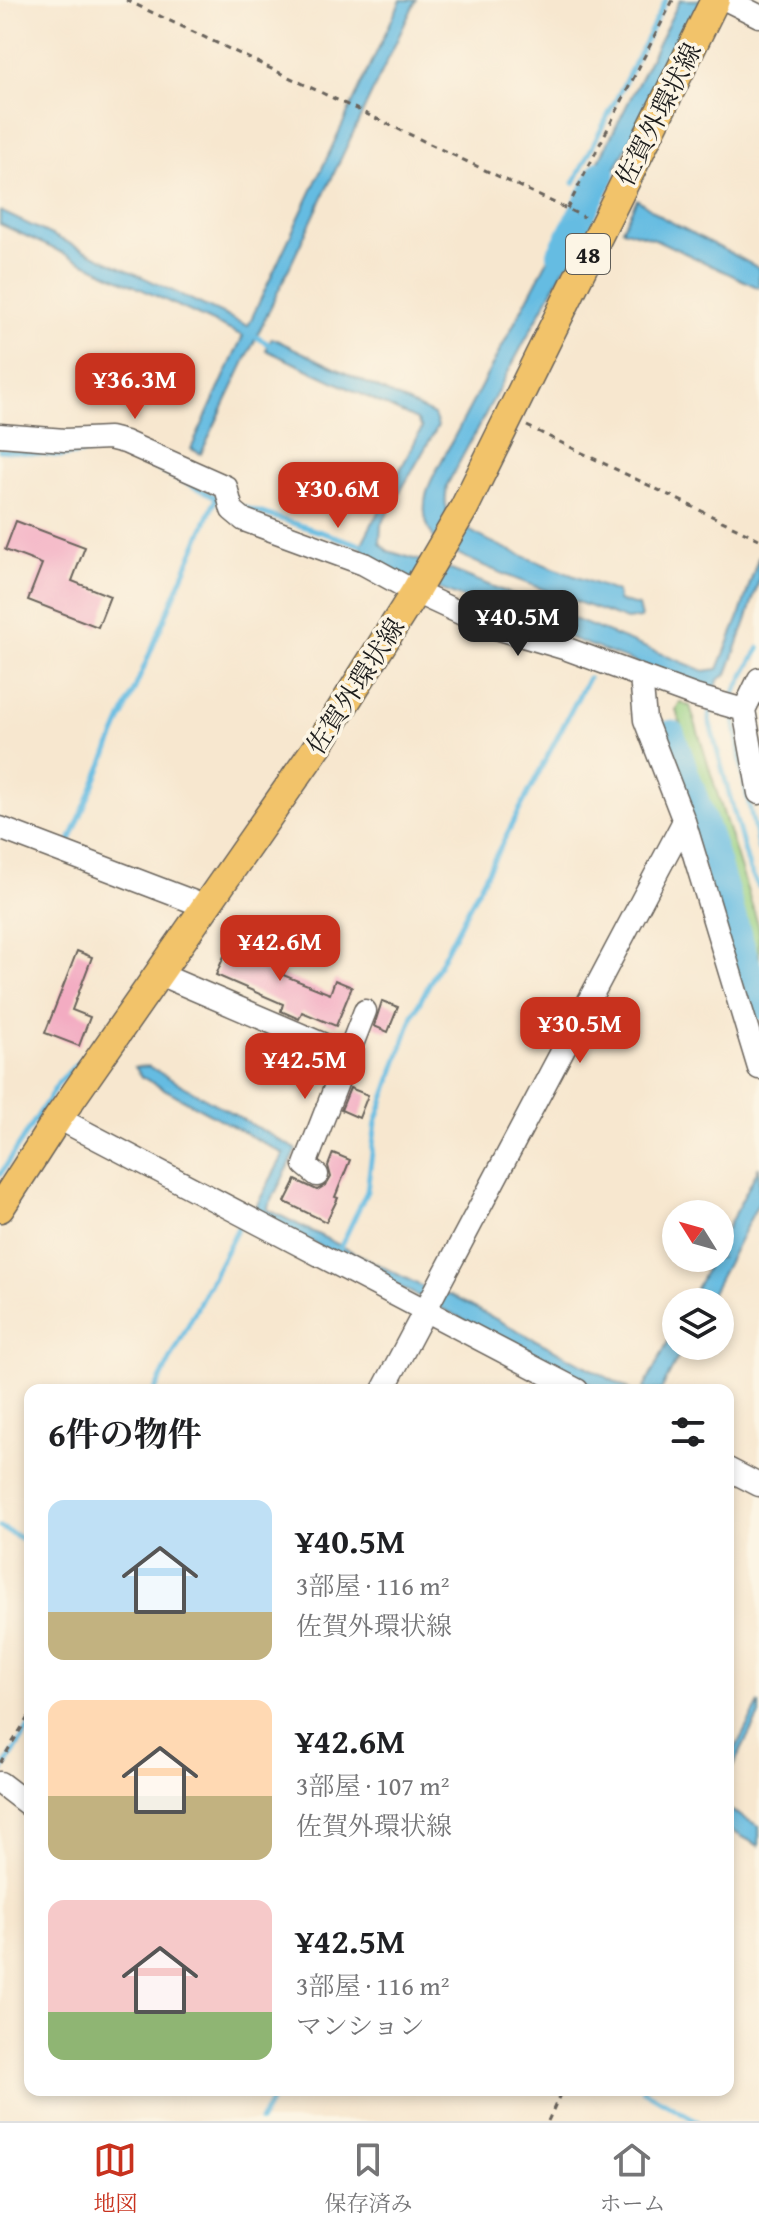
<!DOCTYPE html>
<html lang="ja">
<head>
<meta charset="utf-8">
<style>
	:root { --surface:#fff; --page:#f6f6f6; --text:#202124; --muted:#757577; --line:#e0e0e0; --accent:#c8321e }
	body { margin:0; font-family:"Gentium Book Plus","Noto Serif JP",serif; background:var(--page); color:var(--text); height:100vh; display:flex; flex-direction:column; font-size:30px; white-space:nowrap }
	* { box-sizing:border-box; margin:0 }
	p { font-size:26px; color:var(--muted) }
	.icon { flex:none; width:44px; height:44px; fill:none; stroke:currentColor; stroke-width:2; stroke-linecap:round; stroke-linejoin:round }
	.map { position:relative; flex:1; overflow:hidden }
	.panel { position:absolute; left:24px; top:1384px; width:710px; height:712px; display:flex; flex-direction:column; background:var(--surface); border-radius:16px; box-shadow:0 4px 12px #0003 }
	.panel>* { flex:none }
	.needle { width:52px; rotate:307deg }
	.tools { position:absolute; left:662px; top:1200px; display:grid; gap:16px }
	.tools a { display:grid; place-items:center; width:72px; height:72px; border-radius:50%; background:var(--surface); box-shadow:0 4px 12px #0003; font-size:40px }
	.price { position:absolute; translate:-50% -68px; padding:0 18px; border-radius:16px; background:var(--accent); color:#fff; font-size:26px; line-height:52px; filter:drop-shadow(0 2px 4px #0008) }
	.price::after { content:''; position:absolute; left:50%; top:48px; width:24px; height:18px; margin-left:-12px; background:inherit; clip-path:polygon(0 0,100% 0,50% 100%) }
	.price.selected { background:#222; color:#fff }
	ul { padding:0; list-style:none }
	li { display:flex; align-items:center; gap:24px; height:200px; padding:0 24px }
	li span { display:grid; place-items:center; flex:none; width:224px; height:160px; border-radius:16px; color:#555 }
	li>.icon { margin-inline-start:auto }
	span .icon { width:96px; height:96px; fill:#fffc; stroke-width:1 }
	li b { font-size:34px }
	h2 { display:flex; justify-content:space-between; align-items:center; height:96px; padding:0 24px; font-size:34px }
	.tab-bar { display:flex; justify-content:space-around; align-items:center; height:112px; border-top:2px solid var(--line); background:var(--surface); font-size:22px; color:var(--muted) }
	.tab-bar a { display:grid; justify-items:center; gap:4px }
	.tab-bar .selected { color:var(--accent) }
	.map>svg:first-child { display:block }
	.green { fill:#97d083; stroke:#5a7650; stroke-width:2 }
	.water { fill:#65bce2; stroke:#406c7f; stroke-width:2 }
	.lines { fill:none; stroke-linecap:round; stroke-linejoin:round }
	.stream { stroke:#65bce2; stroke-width:5 }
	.river { stroke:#65bce2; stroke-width:28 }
	.building { fill:#f3acc2 }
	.minor-casing { stroke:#69635b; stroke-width:25 }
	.major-casing { stroke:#69635b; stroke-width:31 }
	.path { stroke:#69635b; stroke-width:3; stroke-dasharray:6 6; stroke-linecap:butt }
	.minor { stroke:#fff; stroke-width:22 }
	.major { stroke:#f2c36a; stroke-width:28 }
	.labels { text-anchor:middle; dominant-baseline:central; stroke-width:7; stroke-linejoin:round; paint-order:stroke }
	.shield { fill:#fcf5e5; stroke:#5f5d58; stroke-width:2 }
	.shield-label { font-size:24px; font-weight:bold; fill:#1c1c1c }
	.street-label { font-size:26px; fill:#1c1c1c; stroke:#fcf5e5 }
</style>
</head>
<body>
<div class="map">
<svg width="759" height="2121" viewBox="0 0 759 2121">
	<rect width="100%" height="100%" fill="#fcf5e5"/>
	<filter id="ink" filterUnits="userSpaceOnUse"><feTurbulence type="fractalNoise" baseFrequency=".0125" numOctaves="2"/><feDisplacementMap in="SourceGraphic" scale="16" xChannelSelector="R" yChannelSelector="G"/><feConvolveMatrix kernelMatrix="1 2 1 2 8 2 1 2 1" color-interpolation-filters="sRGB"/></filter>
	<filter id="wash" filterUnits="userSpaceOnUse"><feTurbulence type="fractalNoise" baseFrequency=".006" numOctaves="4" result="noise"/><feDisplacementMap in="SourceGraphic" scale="32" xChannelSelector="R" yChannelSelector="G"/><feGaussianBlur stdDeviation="1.8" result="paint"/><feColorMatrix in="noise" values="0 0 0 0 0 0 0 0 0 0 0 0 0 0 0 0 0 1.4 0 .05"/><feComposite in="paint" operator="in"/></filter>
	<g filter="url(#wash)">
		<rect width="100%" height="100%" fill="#f7e7cf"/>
		<path class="green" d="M680,702L690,706L759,928V971L676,710Z"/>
		<path class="water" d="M401,0H416L201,454L191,449L243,336L0,224V211L248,326Z
			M680,0H701L594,211L578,202Z
			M637,199L665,219L759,268V288L655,239L622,229Z
			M571,216L587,226L447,485C446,497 443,506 451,516C471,541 582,578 617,592L618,601L638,606L641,618L627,620C595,608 448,558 434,538C421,519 423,498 432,479Z
			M272,338L434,415L438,426L381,525L380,543L388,551L451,570L704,671L718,669L739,617L759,555V580L746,621L727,674L718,680L714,697L704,688L407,577L364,553L361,545L422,428L417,420L266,350Z
			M148,1066L297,1150L267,1209L439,1295H450L631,1390H602L253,1212L284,1154L142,1077L135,1067Z
			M759,1167V1202L707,1302H689L712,1258H720V1242Z
			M676,1326V1346H684L661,1390H643Z
			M759,1703V1715L728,1775V1763Z
			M728,1809L759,1826V1846L728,1829Z"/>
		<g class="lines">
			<path class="stream" d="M574,183L666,0
				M253,335L272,346
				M0,450L62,456L113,448L222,500
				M243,507L361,545
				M731,699L759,648
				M710,708L709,720L750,871L759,887
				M733,713L744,781L759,851
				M69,843L216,498
				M0,1175L59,1082L87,1053
				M341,1246L367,1191L376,1122L413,1015L588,678
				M155,1390L242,1220
				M0,1527L30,1543
				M1,1773L30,1726
				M643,2090L697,2121
				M260,2121L277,2090"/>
			<path class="river" d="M561,254L602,174
				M671,734L709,839L759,1006"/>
		</g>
		<g id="blocks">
			<path class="building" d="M16,521L85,547L72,581L110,596L98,627L28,600L42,564L5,550Z
				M232,937L289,961L283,975L330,994L335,980L352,987L336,1026L302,1012L299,1019L281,1011L283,1004L216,975Z
				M77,951L92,957L72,1010L90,1017L79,1046L45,1033Z
				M382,1001L398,1007L388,1032L374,1026Z
				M350,1088L368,1095L359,1118L341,1110Z
				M333,1153L350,1160L335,1197L338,1198L326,1222L285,1202L296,1180L317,1190L327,1184L331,1177L328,1166Z"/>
		</g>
	</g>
	<g filter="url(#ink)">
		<use href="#blocks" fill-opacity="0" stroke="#69635b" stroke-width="2"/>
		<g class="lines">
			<g class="minor-casing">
				<path id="minor" d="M727,0L759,16
					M0,435L65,440L109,438L125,442L226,487L232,510L244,520L364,564L415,592L486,625L567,649L695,696L744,710
					M641,676L645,720L684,821L759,1068
					M759,679L744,710L759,793
					M0,828L207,907
					M159,974L348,1055
					M58,1118L577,1390
					M317,1175L305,1165L365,1011
					M383,1390L684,821
					M728,1469L759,1485
					M0,1783L30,1806"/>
			</g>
			<g class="major-casing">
				<path id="major" d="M0,1208L58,1118L321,741L415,592L464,508L715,0"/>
			</g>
			<path class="path" d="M126,0L584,217
				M567,209L673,0
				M527,426L759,539
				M0,1763L30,1714
				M80,2093L81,2090
				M548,2121L562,2090"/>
			<use href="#minor" class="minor"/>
			<use href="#major" class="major"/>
		</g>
	</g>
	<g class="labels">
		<rect class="shield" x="566" y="234" width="44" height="40" rx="6"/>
		<g class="shield-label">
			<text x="588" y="254">48</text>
		</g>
		<g class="street-label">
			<text transform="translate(658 114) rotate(-63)">佐賀外環状線</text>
			<text transform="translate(355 686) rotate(-57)">佐賀外環状線</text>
		</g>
	</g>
</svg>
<div class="tools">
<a><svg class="needle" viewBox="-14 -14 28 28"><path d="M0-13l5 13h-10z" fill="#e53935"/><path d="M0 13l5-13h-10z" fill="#757577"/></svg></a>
<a><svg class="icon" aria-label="layers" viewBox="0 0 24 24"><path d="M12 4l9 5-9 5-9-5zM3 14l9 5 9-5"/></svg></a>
</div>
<b class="price" style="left:135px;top:421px">¥36.3M</b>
<b class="price" style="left:338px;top:530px">¥30.6M</b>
<b class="price selected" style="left:518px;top:658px">¥40.5M</b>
<b class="price" style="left:280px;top:983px">¥42.6M</b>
<b class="price" style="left:580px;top:1065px">¥30.5M</b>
<b class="price" style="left:305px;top:1101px">¥42.5M</b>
<section class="panel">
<h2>6件の物件<svg class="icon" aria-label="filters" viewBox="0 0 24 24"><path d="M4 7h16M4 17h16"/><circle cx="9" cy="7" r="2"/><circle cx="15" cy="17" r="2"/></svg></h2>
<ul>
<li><span style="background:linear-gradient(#bfe0f5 70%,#c2b280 0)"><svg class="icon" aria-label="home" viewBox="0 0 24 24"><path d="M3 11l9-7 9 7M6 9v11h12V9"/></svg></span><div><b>¥40.5M</b><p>3部屋 · 116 m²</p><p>佐賀外環状線</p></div></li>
<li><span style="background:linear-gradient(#ffd9b3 60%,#c2b280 0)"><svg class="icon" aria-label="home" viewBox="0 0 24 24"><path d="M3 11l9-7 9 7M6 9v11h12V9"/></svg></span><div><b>¥42.6M</b><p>3部屋 · 107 m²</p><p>佐賀外環状線</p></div></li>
<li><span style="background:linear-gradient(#f6c9c9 70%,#8fb573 0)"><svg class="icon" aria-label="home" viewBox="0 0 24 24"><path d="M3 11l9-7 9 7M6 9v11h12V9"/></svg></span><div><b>¥42.5M</b><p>3部屋 · 116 m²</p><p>マンション</p></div></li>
</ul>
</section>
</div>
<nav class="tab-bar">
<a class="selected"><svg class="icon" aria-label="map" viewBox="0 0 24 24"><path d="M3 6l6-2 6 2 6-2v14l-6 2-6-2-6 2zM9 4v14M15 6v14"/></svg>地図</a>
<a><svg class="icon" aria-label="saved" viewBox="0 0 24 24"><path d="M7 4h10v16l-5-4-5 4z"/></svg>保存済み</a>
<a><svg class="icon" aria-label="home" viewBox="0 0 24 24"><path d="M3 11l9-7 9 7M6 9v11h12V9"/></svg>ホーム</a>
</nav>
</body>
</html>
